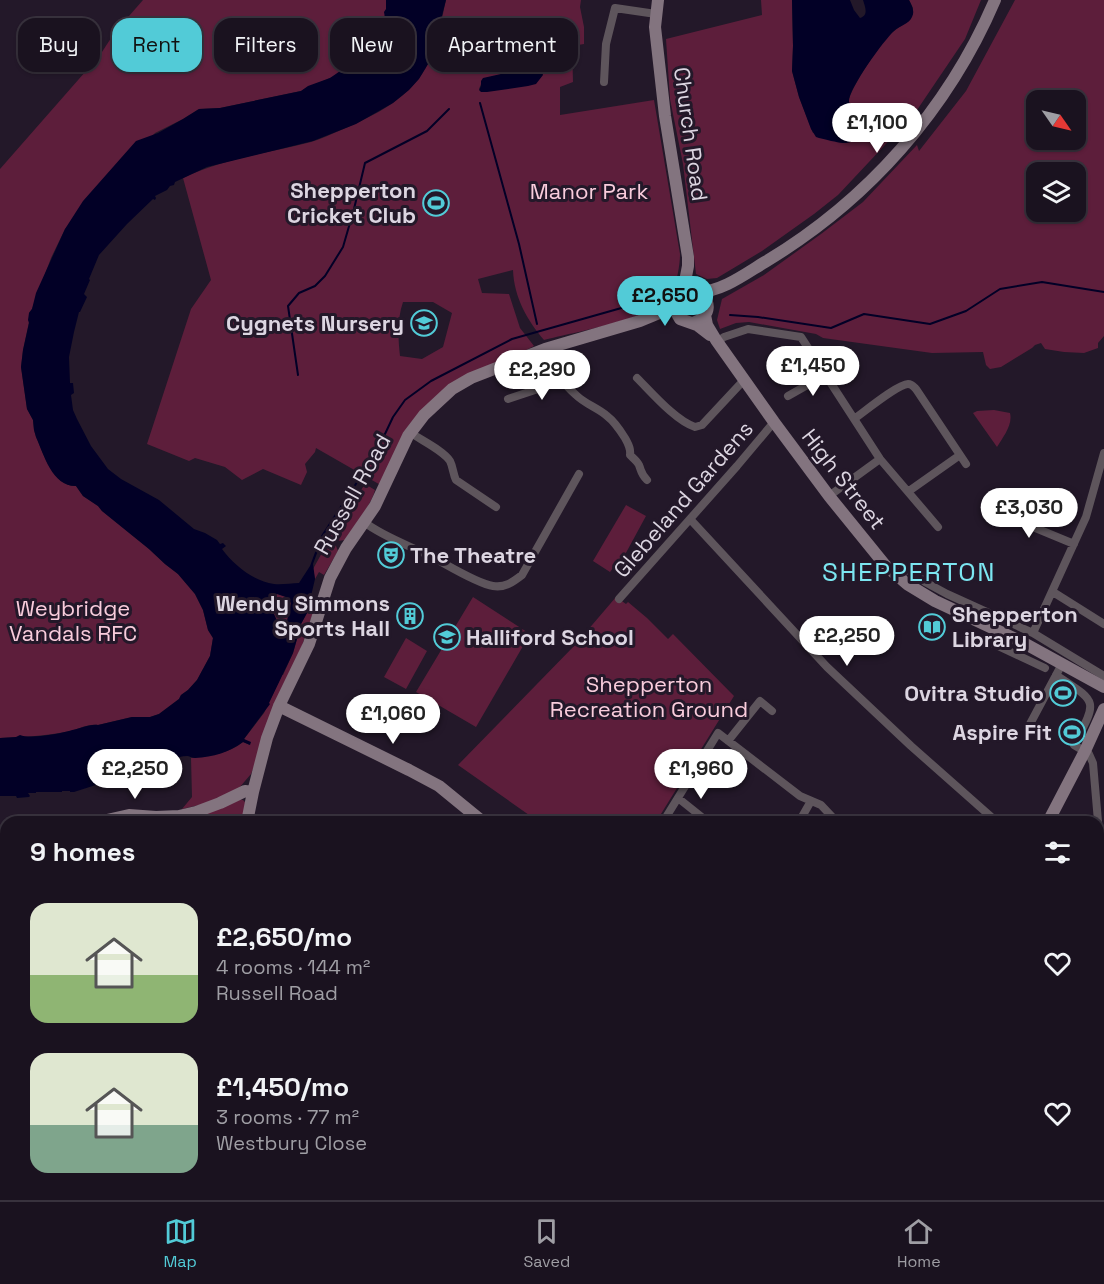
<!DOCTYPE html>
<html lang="en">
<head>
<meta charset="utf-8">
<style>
	:root { --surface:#1a121f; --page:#27202c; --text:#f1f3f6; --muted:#9f9ea4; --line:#38323d; --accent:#52cbd7 }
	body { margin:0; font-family:"Space Grotesk",sans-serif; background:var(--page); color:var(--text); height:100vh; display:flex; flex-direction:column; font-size:22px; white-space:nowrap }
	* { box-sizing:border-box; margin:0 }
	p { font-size:20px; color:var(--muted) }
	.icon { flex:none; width:33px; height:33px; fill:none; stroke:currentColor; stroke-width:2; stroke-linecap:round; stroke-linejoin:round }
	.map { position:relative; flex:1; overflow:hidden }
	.details { position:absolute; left:0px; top:816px; width:1104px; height:384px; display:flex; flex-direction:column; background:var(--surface); border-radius:18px 18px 0 0; box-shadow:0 2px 4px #0004,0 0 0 2px var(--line) }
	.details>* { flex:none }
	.guide { position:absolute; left:18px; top:18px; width:600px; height:54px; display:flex; gap:12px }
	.needle { width:39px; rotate:124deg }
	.fabs { position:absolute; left:1026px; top:90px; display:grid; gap:12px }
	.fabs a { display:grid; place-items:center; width:60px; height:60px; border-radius:12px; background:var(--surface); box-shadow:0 2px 4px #0004,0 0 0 2px var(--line); font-size:30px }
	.price { position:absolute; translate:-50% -51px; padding:0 14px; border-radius:21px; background:#fff; color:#222; font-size:20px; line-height:39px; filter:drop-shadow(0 2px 3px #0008) }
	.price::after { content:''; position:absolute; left:50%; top:36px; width:18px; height:14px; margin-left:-9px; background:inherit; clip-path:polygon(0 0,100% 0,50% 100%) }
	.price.current { background:var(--accent); color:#111 }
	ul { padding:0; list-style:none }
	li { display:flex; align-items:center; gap:18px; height:150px; padding:0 30px }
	li span { display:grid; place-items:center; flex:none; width:168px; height:120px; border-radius:18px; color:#555 }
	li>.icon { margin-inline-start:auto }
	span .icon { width:72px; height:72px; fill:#fffc; stroke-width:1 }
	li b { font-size:26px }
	h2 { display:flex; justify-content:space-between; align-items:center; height:72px; padding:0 30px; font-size:26px }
	.pill { padding:0 21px; border-radius:18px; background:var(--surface); box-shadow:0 2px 4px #0004,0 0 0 2px var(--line); font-size:21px; line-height:54px }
	.pill.current { background:var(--accent); color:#111 }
	.tab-bar { display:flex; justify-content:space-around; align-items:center; height:84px; border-top:2px solid var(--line); background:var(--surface); font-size:16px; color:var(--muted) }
	.tab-bar a { display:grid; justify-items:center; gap:3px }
	.tab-bar .current { color:var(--accent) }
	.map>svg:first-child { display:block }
	.green { fill:#5d1e3b; fill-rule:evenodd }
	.water { fill:#020026; fill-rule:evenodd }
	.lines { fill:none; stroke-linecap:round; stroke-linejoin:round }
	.stream { stroke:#020026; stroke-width:2 }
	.street { stroke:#5e555c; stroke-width:8 }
	.secondary { stroke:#83747f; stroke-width:12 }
	.labels { text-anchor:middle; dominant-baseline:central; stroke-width:6; stroke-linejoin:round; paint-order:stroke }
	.street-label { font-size:22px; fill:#dcd5e1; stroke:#231829 }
	.poi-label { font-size:22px; font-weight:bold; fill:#dcd5e1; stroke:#231829; text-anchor:end }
	.park-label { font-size:22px; fill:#f9ccdc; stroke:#231829 }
	.quarter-label { font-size:26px; letter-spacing:1.5px; fill:#7ce6f1; stroke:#231829 }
</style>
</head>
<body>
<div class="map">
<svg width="1104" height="1200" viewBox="0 0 1104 1200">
	<rect width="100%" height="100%" fill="#231829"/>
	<path class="green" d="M143,0H386C388,19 380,34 370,50C362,54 356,63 348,68C339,74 329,79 318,83C312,86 307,87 301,91L220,108L199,109L183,119L155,133L65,229L51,258L32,309L29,313V322L23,350L21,367L27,409L33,420L34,430L36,437C44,454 53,487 76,486L83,496L98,506L102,511L149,549L165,564L178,574L195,594L203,610L208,630L213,638L210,656L197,680L188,690L181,695L179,699L159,714L150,717H132L98,725C88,723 77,730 66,732C44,736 22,737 0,738V169L100,55L115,32Z
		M446,0H581L580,7L584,27V44L572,46L573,82L560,87V115L654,100L680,254C680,266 676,289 668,298C649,320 574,332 544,340C527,320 514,297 513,270L478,279L482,293L509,294L520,328L534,346L471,378L424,415L384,487L316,448L315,452L305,464L307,472L301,485L263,469L242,480L225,467L195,458L189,461L147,444L191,309L211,280L183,178C223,159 268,153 311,142C321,139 331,134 341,130C376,115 411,98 429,62C439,44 441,20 446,0ZM538,60L542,71L479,89L483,79L523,69C529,67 533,61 538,60ZM403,302H433L452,313L443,347L422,359L400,356C398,337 397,320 403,302Z
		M761,0H792L793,46L792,71L799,97L813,133L868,114C861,112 851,110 849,102C847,94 877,49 884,41C891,32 899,27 909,21L913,8L909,0H981L965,39L915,113L838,195L814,214L762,251L717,278L707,279L696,274L683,164L670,99L666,39L762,15Z
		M1015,0H1104V336L1098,343V348L1084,353L1064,352L1045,349L1041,343L1035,345L1032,348L1001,367L990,369L986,365L983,352L932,353L823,338L816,334L749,322L736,323L720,329L717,320L722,299L764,275L821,234L863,202L917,145L919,151L966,91ZM1036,100H1076V140H1036ZM1076,172V212H1036V172Z
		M994,410L1010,413C1013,425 1003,437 997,447L973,413L977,411Z
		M365,484L375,490C371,506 354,526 345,540L338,541L330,537Z
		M626,505L646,516L621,562L616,564L610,572L593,561Z
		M328,542L336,546L338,551L324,575L319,572L315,579L313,569Z
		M278,594L286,597L291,603L286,626L283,628C273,618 271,608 275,595Z
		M473,597L530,634L476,727L416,692Z
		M616,597L626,604L628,602L647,618L668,639L673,634L734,696L656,822H539L458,765L575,645Z
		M309,601L316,603L299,655L251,774L239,788L221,800L182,809L192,797L191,758C210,755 228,754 243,742L250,745L244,739L264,713L282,675H283L293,653L299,632H301V624L307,613Z
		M406,638L427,651L406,689L384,677Z
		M238,799L243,800L246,803L244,822H171Z
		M0,907L2,908H6V1194H191V1200H0Z"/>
	<path class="water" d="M386,0H446L431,59L419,79L409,90L393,103L356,124L313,141L207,167L175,182L174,185L170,186L167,190L155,196L156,198L155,200L153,199L127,224L99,255L89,279L90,280L84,294L87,297L80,312H79L74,332L69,357L70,383H73L74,393L71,395L73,410L77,419L91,446L108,469L121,479L159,500L194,529L205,533L217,540L220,544L223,543L226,546L222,549C234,565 253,581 274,584C282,585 291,583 299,583L310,566L321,536L323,537L313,564L315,579L307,613L301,624L302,630L301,632H299L293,653L269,703L270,704L244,739L251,742L250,745L243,742C230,752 213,757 195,758C192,758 189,756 187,756C177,756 168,762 160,764C154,766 149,766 143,770L141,769L133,771V773L74,792H70V791H62V792H36V793H28L30,796L29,797L17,798L16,796H0V738L16,737L20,735C30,739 58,734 69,731C79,729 89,724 98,725L132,717H150L159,714L179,699L181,695L188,690L197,680L210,656L213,638L208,630L203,610L195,594L178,574L165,564L149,549L102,511L98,506L83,496L76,486C52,486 44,455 36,437L34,430L33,420L27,409L21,367L23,350L29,323L28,320L29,313L32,309L36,293L65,229L83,201L136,141L158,133L183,119L199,109L220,108L301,91L308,86L330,78L346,67L348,68C363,56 389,34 384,12L386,9ZM277,594L286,597L291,603L286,626L283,628C273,618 271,608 275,595Z
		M792,0H850L854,10L860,18C869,15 865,7 863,0H909C912,6 915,11 912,17C909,24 899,26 894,31C884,40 847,91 849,102C851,110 861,112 868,114L869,117C852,148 853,146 819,138L816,137L811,129L799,97L792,71L793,46Z
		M538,60L543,75L536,84L528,86L487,92H481L479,90L481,86V81L483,78L523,69C529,67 532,61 538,60Z"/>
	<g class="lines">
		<path class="stream" d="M480,103L519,244L537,324
			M730,315L758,317L831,328L864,314L930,324L966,311L1000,289L1042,282L1104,292
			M298,375L288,306L299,293L315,286L325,276L343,247L354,209L365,163L427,131L449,109
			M322,536L376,453L393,417L405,400L431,381L512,339L639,303L662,301"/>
		<path class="street" d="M604,82L606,44L615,8L656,14
			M717,342L724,337L748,329L801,337L880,459L938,527
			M545,349C553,368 560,381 576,395C585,404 598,408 607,416C615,422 620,430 625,438C628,444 631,448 630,455C633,458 637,461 639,465C642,473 641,474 647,480
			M637,378C652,393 676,421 695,427L702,425L744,380
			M788,396L825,375
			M508,399L556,383L560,379
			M854,419C864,412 898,384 908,384C912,384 913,386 916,389L966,464
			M411,433C421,440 444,451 450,461C453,467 453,474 456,480L496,507
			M909,491L960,455
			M829,496L880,459
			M986,515L1002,504L1033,527L1074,544
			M690,519L827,667L911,746L997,822
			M364,522C385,538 411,546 434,558C449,566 478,584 493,586C505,588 513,582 522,575L579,474
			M897,576L910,569L925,582L947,594L1033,633L1104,676
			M1053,592L1104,624
			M619,599L737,466L774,422
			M1033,633L1086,517L1104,453
			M983,639L1045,668
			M1056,675C1098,703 1098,699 1074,745L1089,754L1093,763L1099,833L1104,862
			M1030,724L1062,664
			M728,741L760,701L772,711
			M678,798L708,822
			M663,822L718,733L800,796L821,805L837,822
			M799,822L811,801
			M1098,872L1104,867
			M327,1194L357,1200
			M556,1194L561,1197L559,1200
			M1025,1194V1200
			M222,1200L224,1194
			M524,1200L528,1194
			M642,1200L646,1194
			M830,1200L833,1194
			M975,1200L978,1194"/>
		<path class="secondary" d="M658,0L655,27L665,116L688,257V266L683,292
			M699,292C723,291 745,274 765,262C867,201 948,110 995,0
			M677,298C674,306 675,312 680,319L697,325L710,335
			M705,315L707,325L716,340L774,422L829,496L885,565L907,584L935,601L1022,642L1104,687
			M693,323C712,317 713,298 694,290
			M279,706L409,770L439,786L483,822
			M98,822L129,815L156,817L179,816L196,812L220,803L245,791L253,792
			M247,822L253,792L267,738L279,706L309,644L330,578L346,548L375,506L408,436L424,415L452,389L471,378L545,349L640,321L669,309L675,305
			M1048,822L1085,751L1104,709
			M0,895L6,890
			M197,1200V1194
			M852,1200L855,1194"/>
	</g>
	<defs>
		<g id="stadium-ring" transform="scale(1.35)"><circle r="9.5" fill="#231829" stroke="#52cbd7" stroke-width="1.5"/><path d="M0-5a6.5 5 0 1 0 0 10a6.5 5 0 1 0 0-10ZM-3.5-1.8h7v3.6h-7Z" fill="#52cbd7"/></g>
		<g id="school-ring" transform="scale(1.35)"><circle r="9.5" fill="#231829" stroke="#52cbd7" stroke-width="1.5"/><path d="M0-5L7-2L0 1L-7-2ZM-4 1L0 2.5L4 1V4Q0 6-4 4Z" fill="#52cbd7"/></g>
		<g id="theatre-ring" transform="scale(1.35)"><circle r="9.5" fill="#231829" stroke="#52cbd7" stroke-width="1.5"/><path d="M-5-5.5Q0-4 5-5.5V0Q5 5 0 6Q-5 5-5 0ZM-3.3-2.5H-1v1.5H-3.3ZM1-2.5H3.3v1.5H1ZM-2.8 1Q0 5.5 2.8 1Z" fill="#52cbd7"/></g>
		<g id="building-ring" transform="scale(1.35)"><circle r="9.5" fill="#231829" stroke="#52cbd7" stroke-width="1.5"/><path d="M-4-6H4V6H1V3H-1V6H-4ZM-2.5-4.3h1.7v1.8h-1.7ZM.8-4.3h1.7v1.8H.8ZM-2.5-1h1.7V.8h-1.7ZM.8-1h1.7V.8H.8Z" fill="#52cbd7"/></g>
		<g id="library-ring" transform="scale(1.35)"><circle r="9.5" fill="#231829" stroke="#52cbd7" stroke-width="1.5"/><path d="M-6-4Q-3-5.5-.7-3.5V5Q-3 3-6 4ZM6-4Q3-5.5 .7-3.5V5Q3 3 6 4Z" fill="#52cbd7"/></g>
	</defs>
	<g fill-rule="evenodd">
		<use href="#stadium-ring" x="436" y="203"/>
		<use href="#school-ring" x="424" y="323"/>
		<use href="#theatre-ring" x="391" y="555"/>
		<use href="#building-ring" x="410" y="616"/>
		<use href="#library-ring" x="932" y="627"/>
		<use href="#school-ring" x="447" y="637"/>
		<use href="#stadium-ring" x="1063" y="693"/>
		<use href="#stadium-ring" x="1072" y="732"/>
	</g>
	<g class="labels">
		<g class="street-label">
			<text transform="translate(691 134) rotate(82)">Church Road</text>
			<text transform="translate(844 479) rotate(52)">High Street</text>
			<text transform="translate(352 494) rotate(-61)">Russell Road</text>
			<text transform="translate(683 499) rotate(-49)">Glebeland Gardens</text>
		</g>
		<g class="poi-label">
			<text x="416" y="190">Shepperton<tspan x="416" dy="25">Cricket Club</tspan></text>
			<text x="404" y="323">Cygnets Nursery</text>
			<text x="410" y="555" text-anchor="start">The Theatre</text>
			<text x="390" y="603">Wendy Simmons<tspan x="390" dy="25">Sports Hall</tspan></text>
			<text x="952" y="614" text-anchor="start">Shepperton<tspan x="952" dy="25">Library</tspan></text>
			<text x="466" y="637" text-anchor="start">Halliford School</text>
			<text x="1044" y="693">Ovitra Studio</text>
			<text x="1052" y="732">Aspire Fit</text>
		</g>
		<g class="park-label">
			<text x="589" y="191">Manor Park</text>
			<text x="73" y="608">Weybridge<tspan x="73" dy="25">Vandals RFC</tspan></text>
			<text x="649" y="684">Shepperton<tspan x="649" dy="25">Recreation Ground</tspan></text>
		</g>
		<g class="quarter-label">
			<text x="909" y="572">SHEPPERTON</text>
		</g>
	</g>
</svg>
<div class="fabs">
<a><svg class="needle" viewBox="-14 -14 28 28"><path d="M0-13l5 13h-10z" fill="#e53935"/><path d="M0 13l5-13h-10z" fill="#9f9ea4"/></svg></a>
<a><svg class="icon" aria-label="layers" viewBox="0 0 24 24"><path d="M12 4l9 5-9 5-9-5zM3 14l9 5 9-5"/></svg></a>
</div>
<b class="price" style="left:877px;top:154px">£1,100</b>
<b class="price current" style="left:665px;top:327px">£2,650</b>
<b class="price" style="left:813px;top:397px">£1,450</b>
<b class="price" style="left:542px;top:401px">£2,290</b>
<b class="price" style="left:1029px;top:539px">£3,030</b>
<b class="price" style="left:847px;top:667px">£2,250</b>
<b class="price" style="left:393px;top:745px">£1,060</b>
<b class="price" style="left:135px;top:800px">£2,250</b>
<b class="price" style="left:701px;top:800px">£1,960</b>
<div class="guide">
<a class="pill">Buy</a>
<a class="pill current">Rent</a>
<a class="pill">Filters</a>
<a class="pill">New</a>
<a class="pill">Apartment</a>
</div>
<section class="details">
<h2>9 homes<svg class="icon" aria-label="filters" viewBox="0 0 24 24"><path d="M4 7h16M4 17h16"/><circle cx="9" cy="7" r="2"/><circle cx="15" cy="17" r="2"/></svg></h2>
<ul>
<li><span style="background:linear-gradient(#dfe7d0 60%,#8fb573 0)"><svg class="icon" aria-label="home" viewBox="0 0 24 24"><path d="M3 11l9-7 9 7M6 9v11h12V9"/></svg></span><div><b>£2,650/mo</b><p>4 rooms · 144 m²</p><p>Russell Road</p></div><svg class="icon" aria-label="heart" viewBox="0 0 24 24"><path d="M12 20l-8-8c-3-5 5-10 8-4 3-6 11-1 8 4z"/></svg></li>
<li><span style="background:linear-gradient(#dfe7d0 60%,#7fa58c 0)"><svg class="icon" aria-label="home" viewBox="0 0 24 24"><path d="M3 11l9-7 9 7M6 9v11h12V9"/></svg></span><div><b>£1,450/mo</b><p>3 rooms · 77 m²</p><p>Westbury Close</p></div><svg class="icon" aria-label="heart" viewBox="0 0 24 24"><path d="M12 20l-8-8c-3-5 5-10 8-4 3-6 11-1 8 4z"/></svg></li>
</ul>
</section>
</div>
<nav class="tab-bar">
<a class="current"><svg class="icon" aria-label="map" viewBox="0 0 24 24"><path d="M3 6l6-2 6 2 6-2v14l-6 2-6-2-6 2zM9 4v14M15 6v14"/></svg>Map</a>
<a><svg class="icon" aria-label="saved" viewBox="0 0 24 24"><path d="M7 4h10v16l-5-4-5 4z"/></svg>Saved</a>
<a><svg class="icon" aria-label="home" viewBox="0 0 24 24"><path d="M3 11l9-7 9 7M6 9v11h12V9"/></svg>Home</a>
</nav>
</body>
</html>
